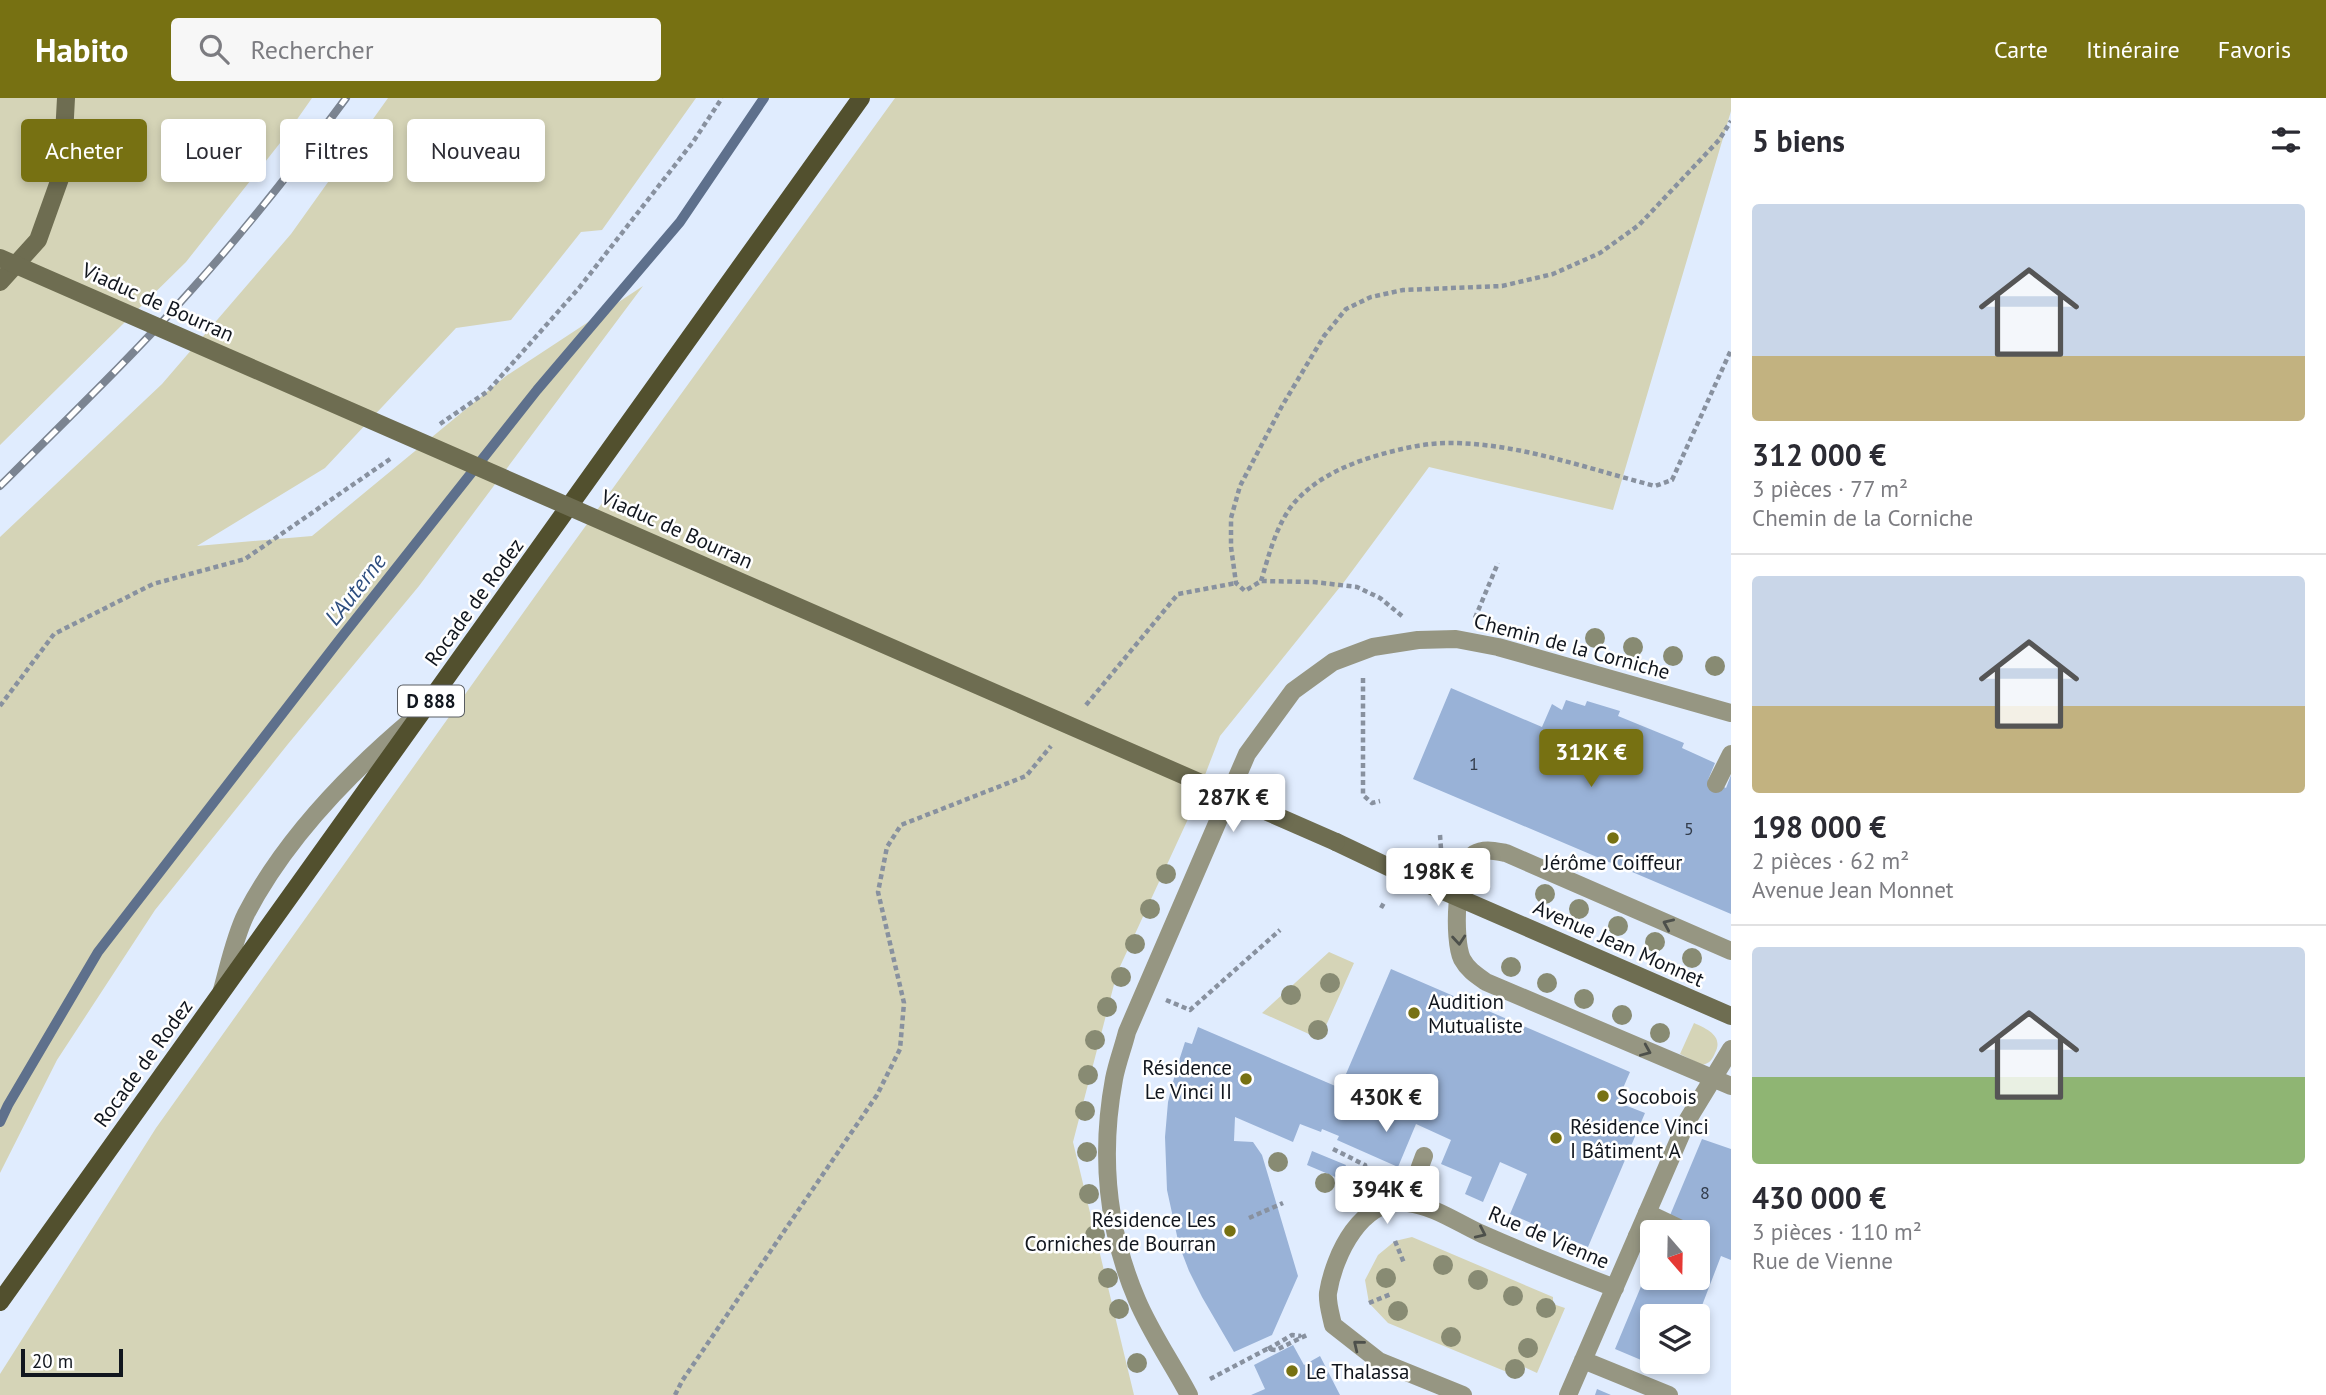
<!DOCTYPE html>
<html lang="fr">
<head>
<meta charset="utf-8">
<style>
	:root { --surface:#fff; --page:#f7f7f7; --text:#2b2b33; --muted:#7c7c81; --line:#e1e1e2; --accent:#777112 }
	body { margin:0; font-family:"PT Sans",sans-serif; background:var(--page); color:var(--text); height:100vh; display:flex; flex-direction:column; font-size:26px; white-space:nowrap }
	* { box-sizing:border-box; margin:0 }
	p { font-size:23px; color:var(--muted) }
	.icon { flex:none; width:38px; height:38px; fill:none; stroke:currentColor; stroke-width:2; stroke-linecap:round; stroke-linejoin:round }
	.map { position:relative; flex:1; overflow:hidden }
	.sheet { display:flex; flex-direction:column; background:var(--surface); width:595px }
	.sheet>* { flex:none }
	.top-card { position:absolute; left:21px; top:21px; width:665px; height:63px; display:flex; gap:14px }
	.needle { width:46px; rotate:160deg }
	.fabs { position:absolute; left:1640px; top:1122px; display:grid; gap:14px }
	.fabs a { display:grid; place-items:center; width:70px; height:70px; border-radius:7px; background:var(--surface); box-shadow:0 4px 10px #0003; font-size:35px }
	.scale { position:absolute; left:21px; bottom:18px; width:102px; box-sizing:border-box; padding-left:7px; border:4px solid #11161e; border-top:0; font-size:19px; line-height:24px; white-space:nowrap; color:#11161e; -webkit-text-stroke:5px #fff; paint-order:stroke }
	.price { position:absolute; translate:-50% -60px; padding:0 16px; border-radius:7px; background:#fff; color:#222; font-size:23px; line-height:46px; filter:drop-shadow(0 2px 4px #0008) }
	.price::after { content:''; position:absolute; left:50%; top:42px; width:21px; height:16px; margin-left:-10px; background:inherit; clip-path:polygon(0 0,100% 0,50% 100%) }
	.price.active { background:var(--accent); color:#fff }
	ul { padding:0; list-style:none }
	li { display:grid; align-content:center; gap:14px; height:371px; padding:0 21px }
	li+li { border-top:2px solid var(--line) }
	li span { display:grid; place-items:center; height:217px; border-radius:7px; color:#555 }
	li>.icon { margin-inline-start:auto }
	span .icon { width:126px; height:126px; fill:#fffc; stroke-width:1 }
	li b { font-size:30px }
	h2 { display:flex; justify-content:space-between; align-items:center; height:84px; padding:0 21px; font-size:30px }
	.tag { padding:0 24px; border-radius:7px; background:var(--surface); box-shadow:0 4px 10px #0003; font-size:24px; line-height:63px }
	.tag.active { background:var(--accent); color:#fff }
	header { display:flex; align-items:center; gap:42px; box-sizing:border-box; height:98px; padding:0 35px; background:var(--accent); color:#fff }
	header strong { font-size:33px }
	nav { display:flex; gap:38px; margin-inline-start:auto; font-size:24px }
	.search { width:490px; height:63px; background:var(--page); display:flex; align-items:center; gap:18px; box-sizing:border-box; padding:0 24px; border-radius:7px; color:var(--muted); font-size:26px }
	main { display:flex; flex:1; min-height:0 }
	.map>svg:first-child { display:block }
	.green { fill:#d5d4b7 }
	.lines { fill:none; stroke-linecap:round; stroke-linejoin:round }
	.stream { stroke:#5e708c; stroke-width:10 }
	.building { fill:#99b2d7 }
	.path { stroke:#88919f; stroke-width:4.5; stroke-dasharray:5 3.5; stroke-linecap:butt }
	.lane { stroke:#969682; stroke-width:18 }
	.street { stroke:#969682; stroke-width:18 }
	.secondary { stroke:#6e6d51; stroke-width:18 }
	.primary { stroke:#52502e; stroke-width:18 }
	.rail-casing { stroke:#7b8491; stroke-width:8 }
	.rail { stroke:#fff; stroke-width:5; stroke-dasharray:16; stroke-linecap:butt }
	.secondary-bridge { stroke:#6e6d51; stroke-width:18 }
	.tree { fill:#888b73 }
	.oneway { stroke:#4d504b }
	.poi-dot { fill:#777112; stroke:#fff; stroke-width:2.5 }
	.labels { text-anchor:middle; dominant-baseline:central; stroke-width:5; stroke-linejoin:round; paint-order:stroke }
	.number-label { font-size:18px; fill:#333d4c }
	.shield { fill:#fff; stroke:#585c62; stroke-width:2 }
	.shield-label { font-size:19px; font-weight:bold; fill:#11161e }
	.street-label { font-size:21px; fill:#11161e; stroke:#fff }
	.poi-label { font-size:21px; fill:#11161e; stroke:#fff; text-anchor:start }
	.water-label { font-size:23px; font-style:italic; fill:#2d4d7e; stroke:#fff }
</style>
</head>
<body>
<header>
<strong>Habito</strong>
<div class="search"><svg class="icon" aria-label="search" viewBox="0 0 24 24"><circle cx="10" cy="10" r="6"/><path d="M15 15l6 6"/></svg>Rechercher</div>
<nav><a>Carte</a><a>Itinéraire</a><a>Favoris</a></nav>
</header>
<main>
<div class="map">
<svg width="1731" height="1297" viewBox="0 0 1731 1297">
	<rect width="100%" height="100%" fill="#e0ecfe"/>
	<path class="green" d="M0,0H312L284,40L186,164L0,347Z
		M388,0H696L602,132L581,134L511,222L456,230L325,370L197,448L312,438L506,278L643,188L419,488L288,646L155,812L57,962L0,1075V439L162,286L291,136Z
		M895,0H1731V13L1613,412L1429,369L1344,484L1220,638L1188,721L1117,875L1073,1044L1134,1297H0V1276L156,1030L548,480Z
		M1329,854L1354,865L1320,941L1262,915Z
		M1694,925C1707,931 1724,938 1715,955C1712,962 1710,965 1702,967L1680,956Z
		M1412,1139L1553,1199V1206L1565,1210L1537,1275L1524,1269L1519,1279L1388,1225L1369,1205L1365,1182L1378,1157L1395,1143Z"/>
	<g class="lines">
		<path class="stream" d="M0,1024L8,1007L98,854L340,541L537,292L680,124L764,0"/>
	</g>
	<path class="building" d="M1451,590L1542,629L1552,606L1562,612L1566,602L1585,608L1587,603L1620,613L1618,618L1684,645L1682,650L1715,665L1708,682L1726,690L1731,677V816L1413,681Z
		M1391,871L1630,974L1617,1004L1645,1015L1588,1149L1510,1116L1527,1076L1500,1064L1483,1104L1465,1096L1472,1079L1441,1066L1451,1042L1416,1026L1398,1069L1337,1042L1339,1038L1322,1031L1321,1034L1300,1026L1293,1044L1235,1019L1234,1043L1253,1044L1262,1057L1298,1178L1272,1237L1234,1254L1202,1199L1189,1173L1179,1147L1167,1092L1165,1039L1168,1004L1176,972L1185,944L1192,946L1198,929L1340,990Z
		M1702,1041L1731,1051V1162L1721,1158L1698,1218H1652V1264H1677L1672,1275L1615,1251L1652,1162V1180H1698V1134H1663Z
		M1312,1053L1346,1067L1340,1081L1307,1067Z
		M1293,1247L1304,1267L1320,1258L1340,1297H1251L1265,1291L1254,1267Z
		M1597,1291L1611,1297H1595Z"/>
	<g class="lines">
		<path class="path" d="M440,326L488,293L579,190L693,44L722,0
			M1261,483C1269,457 1276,427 1294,405C1314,382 1343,368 1372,359C1399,351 1427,344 1456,345C1524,347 1589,371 1655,388L1672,382L1731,252
			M1402,518L1380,500L1357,489L1314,484L1261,483L1245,493L1236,485L1231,449V420L1240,388L1282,308L1324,238L1346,211L1371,199L1403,192L1502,188L1553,176L1600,155L1639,127L1719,42L1731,23
			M1475,520L1498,465
			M1363,580V697L1372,705L1380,703
			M1086,607L1178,496L1236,485
			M0,608L54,536L153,486L245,461L393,359
			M1440,737L1441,751
			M1381,810L1385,803
			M1166,902L1190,912L1280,832
			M1333,1051L1365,1067L1367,1076
			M1249,1120L1283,1105
			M1395,1143L1404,1165
			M1369,1205L1391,1196
			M1268,1251L1292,1237L1301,1238
			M1210,1281L1267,1251L1276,1252L1309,1236
			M675,1297L682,1283L877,997L900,951L904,905L878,794L887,749L901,727L1026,678L1051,648"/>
		<path class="lane" d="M1716,686L1731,656
			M222,892C229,867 235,838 246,816C285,741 348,676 412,622
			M1407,1104L1424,1058
			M1647,1115L1687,1134
			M1637,1138L1652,1144"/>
		<path class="street" d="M1731,853L1506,755C1495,753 1484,750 1474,756C1455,768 1453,842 1462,861C1468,872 1476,877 1486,884L1731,988
			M1583,1262L1669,1297
			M1189,1297C1172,1265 1151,1235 1137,1202C1107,1132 1100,1056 1114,981C1117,965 1123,950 1127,934L1247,656L1293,593L1333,564L1373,549L1418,542L1456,541L1498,549L1731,615
			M1463,1297L1379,1263L1333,1227C1331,1217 1327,1205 1328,1195C1334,1157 1362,1098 1408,1105C1434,1108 1458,1125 1482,1136C1525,1155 1570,1173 1615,1190
			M1568,1297L1687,1023L1731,951"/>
		<path class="secondary" d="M0,184L38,142L62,75L66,0
			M1336,744L1397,773L1731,918"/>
		<path class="primary" d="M0,1204L861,0"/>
		<g class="rail-casing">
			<path id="rail" d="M0,388C65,323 132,259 193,190C247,130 298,65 346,0"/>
		</g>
		<use href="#rail" class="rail"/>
		<path class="secondary-bridge" d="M0,160L1336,744"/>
	</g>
	<g class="tree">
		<circle cx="1595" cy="540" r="10"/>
		<circle cx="1633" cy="549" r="10"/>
		<circle cx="1673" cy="558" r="10"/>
		<circle cx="1715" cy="568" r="10"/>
		<circle cx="1166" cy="776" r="10"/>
		<circle cx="1545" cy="796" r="10"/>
		<circle cx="1150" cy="811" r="10"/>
		<circle cx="1579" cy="811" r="10"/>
		<circle cx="1618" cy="828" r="10"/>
		<circle cx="1655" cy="844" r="10"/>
		<circle cx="1135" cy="846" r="10"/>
		<circle cx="1692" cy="860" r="10"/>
		<circle cx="1511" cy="869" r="10"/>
		<circle cx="1121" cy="879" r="10"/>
		<circle cx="1330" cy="885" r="10"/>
		<circle cx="1547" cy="885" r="10"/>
		<circle cx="1291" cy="897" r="10"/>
		<circle cx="1584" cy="901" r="10"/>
		<circle cx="1107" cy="909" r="10"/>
		<circle cx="1622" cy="917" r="10"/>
		<circle cx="1318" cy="932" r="10"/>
		<circle cx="1660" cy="935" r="10"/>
		<circle cx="1095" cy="942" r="10"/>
		<circle cx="1088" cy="977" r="10"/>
		<circle cx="1085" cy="1013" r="10"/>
		<circle cx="1087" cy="1054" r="10"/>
		<circle cx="1278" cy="1064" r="10"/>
		<circle cx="1325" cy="1085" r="10"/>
		<circle cx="1089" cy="1096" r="10"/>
		<circle cx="1095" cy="1137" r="10"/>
		<circle cx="1443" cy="1167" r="10"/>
		<circle cx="1108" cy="1180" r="10"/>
		<circle cx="1386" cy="1180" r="10"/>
		<circle cx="1478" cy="1182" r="10"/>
		<circle cx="1513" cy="1198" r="10"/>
		<circle cx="1546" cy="1210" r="10"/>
		<circle cx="1119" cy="1211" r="10"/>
		<circle cx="1398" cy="1213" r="10"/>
		<circle cx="1451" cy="1239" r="10"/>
		<circle cx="1528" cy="1250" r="10"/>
		<circle cx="1137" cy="1265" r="10"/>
		<circle cx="1515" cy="1271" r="10"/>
	</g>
	<defs><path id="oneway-chevron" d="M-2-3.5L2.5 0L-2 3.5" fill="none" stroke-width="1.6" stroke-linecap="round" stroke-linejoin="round" transform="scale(1.75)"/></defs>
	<g class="oneway">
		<use href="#oneway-chevron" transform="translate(1668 826) rotate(-156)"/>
		<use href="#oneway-chevron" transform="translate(1459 842) rotate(85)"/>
		<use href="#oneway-chevron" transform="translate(1646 953) rotate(23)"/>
		<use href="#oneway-chevron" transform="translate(1481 1135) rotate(25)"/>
		<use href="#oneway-chevron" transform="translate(1358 1247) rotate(-141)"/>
	</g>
	<g class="poi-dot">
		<circle cx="1613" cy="740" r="7"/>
		<circle cx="1414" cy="915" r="7"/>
		<circle cx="1246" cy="981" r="7"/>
		<circle cx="1603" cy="998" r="7"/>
		<circle cx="1556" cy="1040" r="7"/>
		<circle cx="1230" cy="1133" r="7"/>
		<circle cx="1292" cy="1273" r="7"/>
	</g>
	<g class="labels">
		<g class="number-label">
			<text x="1474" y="665">1</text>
			<text x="1689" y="730">5</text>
			<text x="1705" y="1094">8</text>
		</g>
		<rect class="shield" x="398" y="587.5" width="66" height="31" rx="5"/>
		<g class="shield-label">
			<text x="431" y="603">D 888</text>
		</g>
		<g class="street-label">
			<text transform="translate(158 204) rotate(24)">Viaduc de Bourran</text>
			<text transform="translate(677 431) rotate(24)">Viaduc de Bourran</text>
			<text transform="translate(474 504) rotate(-54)">Rocade de Rodez</text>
			<text transform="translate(1572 548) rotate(15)">Chemin de la Corniche</text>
			<text transform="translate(1619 845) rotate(24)">Avenue Jean Monnet</text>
			<text transform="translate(143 965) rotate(-54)">Rocade de Rodez</text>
			<text transform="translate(1549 1139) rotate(23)">Rue de Vienne</text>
		</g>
		<g class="poi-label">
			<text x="1613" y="764" text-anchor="middle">Jérôme Coiffeur</text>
			<text x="1428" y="903">Audition<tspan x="1428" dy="24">Mutualiste</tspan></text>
			<text x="1232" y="969" text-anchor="end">Résidence<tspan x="1232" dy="24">Le Vinci II</tspan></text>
			<text x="1617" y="998">Socobois</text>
			<text x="1570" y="1028">Résidence Vinci<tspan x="1570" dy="24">I Bâtiment A</tspan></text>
			<text x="1216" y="1121" text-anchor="end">Résidence Les<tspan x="1216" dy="24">Corniches de Bourran</tspan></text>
			<text x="1306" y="1273">Le Thalassa</text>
		</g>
		<g class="water-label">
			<text transform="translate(355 491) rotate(-52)">L'Auterne</text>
		</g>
	</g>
</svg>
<div class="fabs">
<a><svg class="needle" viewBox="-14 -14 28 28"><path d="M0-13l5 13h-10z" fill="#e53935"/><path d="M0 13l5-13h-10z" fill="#7c7c81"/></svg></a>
<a><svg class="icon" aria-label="layers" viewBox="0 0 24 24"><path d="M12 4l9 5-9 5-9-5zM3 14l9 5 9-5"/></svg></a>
</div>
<div class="scale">20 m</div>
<b class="price active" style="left:1591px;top:691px">312K €</b>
<b class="price" style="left:1233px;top:736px">287K €</b>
<b class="price" style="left:1438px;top:810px">198K €</b>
<b class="price" style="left:1386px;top:1036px">430K €</b>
<b class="price" style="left:1387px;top:1128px">394K €</b>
<div class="top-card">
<a class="tag active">Acheter</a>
<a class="tag">Louer</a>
<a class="tag">Filtres</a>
<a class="tag">Nouveau</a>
</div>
</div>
<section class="sheet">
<h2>5 biens<svg class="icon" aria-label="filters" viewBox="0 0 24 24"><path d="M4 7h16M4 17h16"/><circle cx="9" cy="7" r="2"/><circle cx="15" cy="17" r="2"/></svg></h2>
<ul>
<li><span style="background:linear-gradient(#c9d6e8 70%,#c2b280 0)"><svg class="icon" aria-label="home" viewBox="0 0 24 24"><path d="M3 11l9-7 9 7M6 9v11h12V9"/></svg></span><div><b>312 000 €</b><p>3 pièces · 77 m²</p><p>Chemin de la Corniche</p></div></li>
<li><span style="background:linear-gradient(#c9d6e8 60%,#c2b280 0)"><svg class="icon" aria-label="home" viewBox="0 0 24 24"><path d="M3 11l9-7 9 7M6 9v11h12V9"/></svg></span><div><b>198 000 €</b><p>2 pièces · 62 m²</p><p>Avenue Jean Monnet</p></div></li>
<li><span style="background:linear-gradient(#c9d6e8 60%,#8fb573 0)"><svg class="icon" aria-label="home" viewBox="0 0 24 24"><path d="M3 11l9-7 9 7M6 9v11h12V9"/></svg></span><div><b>430 000 €</b><p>3 pièces · 110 m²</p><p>Rue de Vienne</p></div></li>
</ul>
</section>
</main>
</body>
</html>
